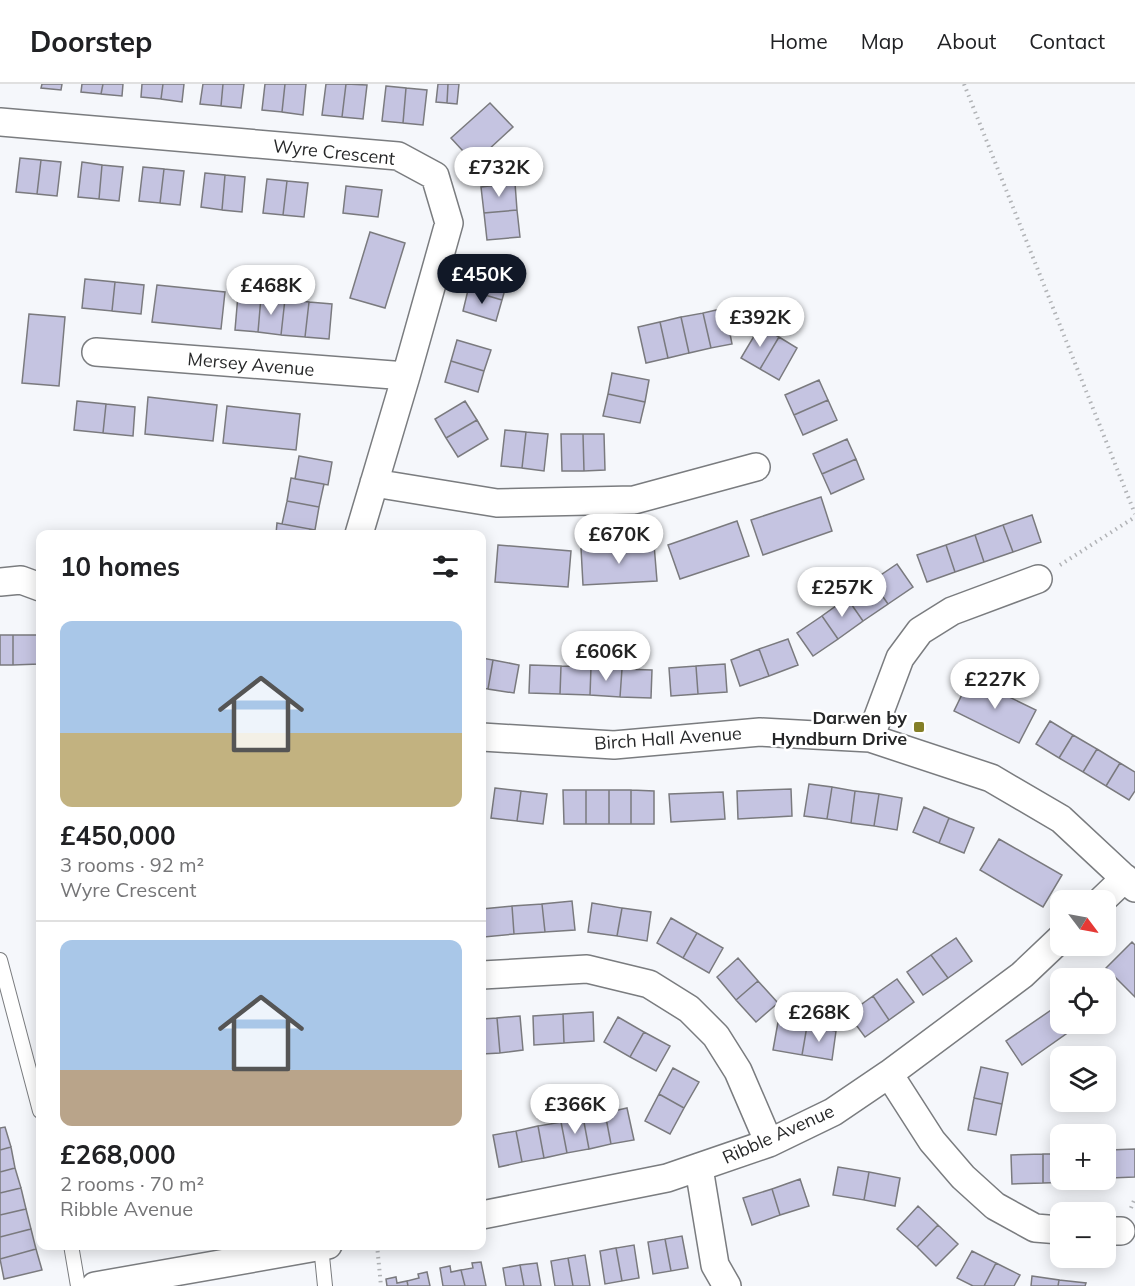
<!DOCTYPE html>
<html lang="en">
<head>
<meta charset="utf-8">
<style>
	:root { --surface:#fff; --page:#f2f2f2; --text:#202124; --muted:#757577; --line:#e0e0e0; --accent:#111827 }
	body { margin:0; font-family:Mulish,sans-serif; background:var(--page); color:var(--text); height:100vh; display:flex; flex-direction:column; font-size:22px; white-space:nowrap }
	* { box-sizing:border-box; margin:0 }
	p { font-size:20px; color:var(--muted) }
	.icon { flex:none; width:33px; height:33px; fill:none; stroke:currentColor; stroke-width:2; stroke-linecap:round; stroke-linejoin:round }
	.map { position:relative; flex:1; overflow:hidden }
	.drawer { position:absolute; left:36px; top:446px; width:450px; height:720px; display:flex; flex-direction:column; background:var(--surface); border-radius:12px; box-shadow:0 3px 15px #0003 }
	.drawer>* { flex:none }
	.needle { width:39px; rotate:122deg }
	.tools { position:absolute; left:1050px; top:806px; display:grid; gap:12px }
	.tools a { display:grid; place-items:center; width:66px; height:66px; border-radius:12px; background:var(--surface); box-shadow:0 3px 15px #0003; font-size:30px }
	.price { position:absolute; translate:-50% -51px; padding:0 14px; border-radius:21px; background:#fff; color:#222; font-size:20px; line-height:39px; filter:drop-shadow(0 2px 3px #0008) }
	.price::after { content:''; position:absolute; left:50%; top:36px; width:18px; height:14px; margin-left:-9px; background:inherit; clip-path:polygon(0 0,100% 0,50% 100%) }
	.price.active { background:var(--accent); color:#fff }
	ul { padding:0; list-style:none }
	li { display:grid; align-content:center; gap:12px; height:318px; padding:0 24px }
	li+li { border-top:2px solid var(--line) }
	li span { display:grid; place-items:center; height:186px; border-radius:12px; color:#555 }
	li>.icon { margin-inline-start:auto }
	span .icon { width:108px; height:108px; fill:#fffc; stroke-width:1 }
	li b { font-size:26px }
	h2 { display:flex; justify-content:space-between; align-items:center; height:72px; padding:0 24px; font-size:26px }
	header { display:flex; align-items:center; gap:36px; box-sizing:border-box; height:84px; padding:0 30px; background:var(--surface); border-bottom:2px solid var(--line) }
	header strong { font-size:28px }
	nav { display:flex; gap:33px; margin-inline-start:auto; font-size:21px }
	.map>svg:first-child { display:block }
	.building { fill:#c5c4e1; stroke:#7a7a7e; stroke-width:1.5 }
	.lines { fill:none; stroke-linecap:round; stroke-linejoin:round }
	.lane-casing { stroke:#7a7c7f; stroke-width:16 }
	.street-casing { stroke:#7a7c7f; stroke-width:30 }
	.path { stroke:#b1b3b6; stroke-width:4; stroke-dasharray:1.5 4.5; stroke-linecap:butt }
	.lane { stroke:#fff; stroke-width:14 }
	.street { stroke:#fff; stroke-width:27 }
	.poi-dot { fill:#847f27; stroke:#fff; stroke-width:2 }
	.labels { text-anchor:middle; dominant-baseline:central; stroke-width:5; stroke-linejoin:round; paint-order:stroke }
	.street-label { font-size:18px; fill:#262728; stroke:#fff }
	.poi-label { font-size:18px; font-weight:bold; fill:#262728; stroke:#fff; text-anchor:end }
</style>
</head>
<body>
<header>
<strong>Doorstep</strong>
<nav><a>Home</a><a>Map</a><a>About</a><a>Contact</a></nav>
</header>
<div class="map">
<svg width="1135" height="1202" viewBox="0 0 1135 1202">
	<rect width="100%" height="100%" fill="#f5f7fb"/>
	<path class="building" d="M42,0H62L61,6L41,4Z
		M82,0H103L101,10L81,8Z
		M103,0H123L122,12L101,10Z
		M142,0H163L161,15L141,13Z
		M163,0H184L182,18L161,15Z
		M203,0H223L221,22L200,20Z
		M223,0H244L241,24L221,22Z
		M265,0H285L282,28L262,26Z
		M285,0H306L303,31L282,28Z
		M326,0H346L342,33L322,31Z
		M346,0L367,1L363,35L342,33Z
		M438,0H448L447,19L436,18Z
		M448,0H459L457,20L447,19Z
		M386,2L406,4L403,39L382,37Z
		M406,4L427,6L423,41L403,39Z
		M490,19L513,43L474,79L451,54Z
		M20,74L41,76L37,110L16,108Z
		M41,76L61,78L57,112L37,110Z
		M82,78L102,81L99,115L78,113Z
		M102,81L123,83L119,117L99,115Z
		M143,83L164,85L160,119L139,117Z
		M164,85L184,87L180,121L160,119Z
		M205,89L225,91L222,126L201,123Z
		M225,91L245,93L242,128L222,126Z
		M267,95L287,97L283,131L263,129Z
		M287,97L308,99L304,133L283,131Z
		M515,99L517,126L484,129L481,103Z
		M346,102L382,106L378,133L343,129Z
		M517,126L520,153L487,156L484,129Z
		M370,148L405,159L385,224L350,214Z
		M474,185L508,195L502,216L468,206Z
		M85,195L115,198L112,227L82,224Z
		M115,198L144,201L141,230L112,227Z
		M157,201L225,208L221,245L152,238Z
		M468,206L502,216L496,237L463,227Z
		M238,211L261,213L258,248L235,246Z
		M261,213L285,215L281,251L258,248Z
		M285,215L309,218L305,253L281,251Z
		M309,218L332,220L329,255L305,253Z
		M725,224L732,260L711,264L703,229Z
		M703,229L711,264L689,269L681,233Z
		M29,230L65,233L59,302L22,299Z
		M681,233L689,269L668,274L660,238Z
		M660,238L668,274L646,279L638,243Z
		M760,242L779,253L760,285L741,274Z
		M779,253L797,264L779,296L760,285Z
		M457,256L491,266L484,287L451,277Z
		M451,277L484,287L478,308L445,298Z
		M612,289L649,296L645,318L608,310Z
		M819,296L828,316L794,331L785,311Z
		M608,310L645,318L640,339L603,332Z
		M148,313L217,321L213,357L145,350Z
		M828,316L837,336L803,351L794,331Z
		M77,317L106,320L103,349L74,346Z
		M465,317L477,336L446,354L435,335Z
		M106,320L135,323L133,352L103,349Z
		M227,322L300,330L296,366L223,359Z
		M477,336L488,355L458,373L446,354Z
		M505,346L526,348L522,384L501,382Z
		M526,348L548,350L544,387L522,384Z
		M561,350H583L584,387H562Z
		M583,350H604L605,386L584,387Z
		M847,355L856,375L822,390L813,370Z
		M299,372L332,378L328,401L295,395Z
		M856,375L864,395L831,410L822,390Z
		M291,394L324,400L319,423L287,417Z
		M821,413L832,447L763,471L751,436Z
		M287,417L319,423L315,446L282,440Z
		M1032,431L1041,458L1013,468L1003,441Z
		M737,437L749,472L680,495L668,461Z
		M277,439L310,445L309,450H276Z
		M1003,441L1013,468L984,478L975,451Z
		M975,451L984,478L955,488L946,461Z
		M654,460L657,497L583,501L581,464Z
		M498,461L571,467L568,503L495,498Z
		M946,461L955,488L927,498L917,471Z
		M897,480L913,503L888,520L872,497Z
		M872,497L888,520L863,537L847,514Z
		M847,514L863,537L838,555L822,532Z
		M822,532L838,555L813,572L797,549Z
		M0,551H13V581H0Z
		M13,551H39V580L13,581Z
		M788,555L798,581L769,592L759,565Z
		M759,565L769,592L740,602L731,576Z
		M482,574L493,576L488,605L482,604Z
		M493,576L519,581L514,609L488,605Z
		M725,580L727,608L698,610L696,582Z
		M530,581L561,582L560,610L529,609Z
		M561,582L591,583L590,611L560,610Z
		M696,582L698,610L671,612L669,584Z
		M591,583L622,585L620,613L590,611Z
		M622,585L652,586L651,614L620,613Z
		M970,594L1036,626L1019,659L954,627Z
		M1050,637L1073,651L1059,674L1036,660Z
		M1073,651L1097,665L1083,688L1059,674Z
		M1097,665L1120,679L1106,702L1083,688Z
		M1120,679L1135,688V707L1129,716L1106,702Z
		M809,700L832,703L827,735L804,732Z
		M832,703L855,707L851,739L827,735Z
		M495,704L521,707L517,737L491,734Z
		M791,705L792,732L738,735L737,707Z
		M563,706H586V740H564Z
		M586,706H609V740H586Z
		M609,706H631V740H609Z
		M631,706L654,707V740H631Z
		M521,707L547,710L543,740L517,737Z
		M855,707L879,710L874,742L851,739Z
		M723,708L725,735L671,738L669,710Z
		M879,710L902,714L897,746L874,742Z
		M924,723L949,734L939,759L913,748Z
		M949,734L974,744L964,769L939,759Z
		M999,755L1062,791L1043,823L980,786Z
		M572,817L575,846L545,848L542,820Z
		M592,819L622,824L617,852L588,848Z
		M542,820L545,848L514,850L512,822Z
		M512,822L514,850L484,853L482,825Z
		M622,824L651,828L647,857L617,852Z
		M671,834L697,849L683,874L657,859Z
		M697,849L723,864L709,889L683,874Z
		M956,854L972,877L948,894L931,871Z
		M1132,858L1135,861V913L1106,884Z
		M931,871L948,894L923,911L907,888Z
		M738,874L758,897L736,916L717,893Z
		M897,895L914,918L889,936L873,912Z
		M758,897L778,919L756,938L736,916Z
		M873,912L889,936L865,953L848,930Z
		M1057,922L1060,927V939H1069L1073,945L1022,981L1006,957Z
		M593,928L594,957L564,959L563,930Z
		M563,930L564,959L534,961L533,932Z
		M520,932L523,966L500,969L497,934Z
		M618,933L644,948L630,973L604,958Z
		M497,934L500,969L482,970V935Z
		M778,938L807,942L802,971L773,966Z
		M807,942L836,947L832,976L802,971Z
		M644,948L670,962L656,987L630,973Z
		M981,983L1008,989L1002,1020L974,1014Z
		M673,984L699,998L684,1024L659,1010Z
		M659,1010L684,1024L670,1050L645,1037Z
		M974,1014L1002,1020L996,1051L968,1046Z
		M627,1024L634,1056L611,1060L605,1029Z
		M605,1029L611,1060L589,1065L583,1033Z
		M583,1033L589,1065L567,1069L561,1038Z
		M561,1038L567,1069L544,1074L538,1042Z
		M538,1042L544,1074L522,1078L516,1047Z
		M5,1043L11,1063L0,1066V1044Z
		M516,1047L522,1078L499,1083L493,1051Z
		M11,1063L15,1084L0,1088V1066Z
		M1135,1065V1093L1110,1094L1109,1066Z
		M1106,1066H1109L1110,1094L1106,1095Z
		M1043,1070H1060V1095H1075V1098L1043,1099Z
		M1043,1070V1099L1012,1100L1011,1071Z
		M838,1083L869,1088L864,1116L833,1111Z
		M15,1084L21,1104L0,1109V1088Z
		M869,1088L900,1094L895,1122L864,1116Z
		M800,1095L809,1122L780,1131L772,1105Z
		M21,1104L26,1125L0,1131V1109Z
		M772,1105L780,1131L752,1141L743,1114Z
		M918,1122L938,1141L917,1163L897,1145Z
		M26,1125L31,1145L0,1153V1131Z
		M938,1141L958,1160L936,1182L917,1163Z
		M31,1145L36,1165L0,1175V1153Z
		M682,1152L688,1184L671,1187L665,1155Z
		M665,1155L671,1187L653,1190L648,1158Z
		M634,1161L639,1194L622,1197L616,1164Z
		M616,1164L622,1197L605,1200L600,1167Z
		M36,1165L42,1186L4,1195L0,1175Z
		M972,1167L996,1179L984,1202H973L957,1194Z
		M585,1171L590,1202H573L568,1174Z
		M568,1174L573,1202H555L551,1177Z
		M481,1178L486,1202H465L461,1186L473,1184L472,1179Z
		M537,1179L541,1202H524L520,1181Z
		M996,1179L1020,1191L1014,1202H984Z
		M520,1181L524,1202H506L503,1184Z
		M450,1182L451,1188L461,1186L465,1202H443L440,1184Z
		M427,1188L430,1202H408L407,1197L419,1194L418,1190Z
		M1032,1192L1059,1196L1058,1202H1031Z
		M396,1193L397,1199L407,1197L408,1202H387L386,1195Z
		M1059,1196L1086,1199L1085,1202H1058Z"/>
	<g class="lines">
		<g class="lane-casing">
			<path id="lane" d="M0,876L40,1027
				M71,1161L78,1202
				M321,1162L325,1202"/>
		</g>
		<g class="street-casing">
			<path id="street" d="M0,38L398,72L435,92L449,139L406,292L359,450
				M96,268L406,292
				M374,399L497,419L634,416L756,383
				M0,498L21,496L40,503
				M482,653L614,661L760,648L870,654L991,694L1061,735L1135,804
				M870,654L900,574L920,547L952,527L1038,495
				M1102,816L1125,794
				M482,891L587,885L649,900L689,925L716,952L738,987L769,1059
				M889,990L932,1057L963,1093L995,1122L1035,1144L1060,1146
				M699,1084L715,1181L727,1202
				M482,1131L667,1094L769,1059L833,1028L889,990L1022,891L1060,855
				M1106,1147H1121
				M95,1202L328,1161"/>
		</g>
		<path class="path" d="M964,0L1135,430
			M1060,481L1135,433
			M1131,1124L1135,1114
			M377,1161L381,1202"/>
		<use href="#lane" class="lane"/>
		<use href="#street" class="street"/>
	</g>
	<rect class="poi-dot" x="913" y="637" width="12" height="12" rx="3"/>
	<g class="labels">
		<g class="street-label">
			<text transform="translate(334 68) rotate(6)">Wyre Crescent</text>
			<text transform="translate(251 280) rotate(5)">Mersey Avenue</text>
			<text transform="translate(668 654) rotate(-4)">Birch Hall Avenue</text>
			<text transform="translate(778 1050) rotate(-24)">Ribble Avenue</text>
		</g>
		<g class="poi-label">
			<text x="907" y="633">Darwen by<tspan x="907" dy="21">Hyndburn Drive</tspan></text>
		</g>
	</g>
</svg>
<div class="tools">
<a><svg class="needle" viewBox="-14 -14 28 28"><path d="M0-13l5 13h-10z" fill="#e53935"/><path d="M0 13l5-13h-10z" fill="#757577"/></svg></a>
<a><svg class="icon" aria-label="locate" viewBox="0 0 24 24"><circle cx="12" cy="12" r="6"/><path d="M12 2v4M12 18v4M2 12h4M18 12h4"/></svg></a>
<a><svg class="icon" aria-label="layers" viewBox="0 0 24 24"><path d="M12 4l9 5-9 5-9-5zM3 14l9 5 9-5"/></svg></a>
<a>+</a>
<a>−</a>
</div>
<b class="price" style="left:499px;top:114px">£732K</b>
<b class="price active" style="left:482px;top:221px">£450K</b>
<b class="price" style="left:271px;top:232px">£468K</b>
<b class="price" style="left:760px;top:264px">£392K</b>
<b class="price" style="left:619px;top:481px">£670K</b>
<b class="price" style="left:842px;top:534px">£257K</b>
<b class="price" style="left:606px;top:598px">£606K</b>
<b class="price" style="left:995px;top:626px">£227K</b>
<b class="price" style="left:819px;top:959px">£268K</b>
<b class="price" style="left:575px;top:1051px">£366K</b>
<section class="drawer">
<h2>10 homes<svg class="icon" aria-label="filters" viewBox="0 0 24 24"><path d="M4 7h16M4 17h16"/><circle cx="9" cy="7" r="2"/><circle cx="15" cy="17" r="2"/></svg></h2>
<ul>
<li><span style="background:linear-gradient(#a9c7e8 60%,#c2b280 0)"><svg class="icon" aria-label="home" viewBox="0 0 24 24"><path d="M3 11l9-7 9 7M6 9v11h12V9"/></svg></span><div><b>£450,000</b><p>3 rooms · 92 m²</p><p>Wyre Crescent</p></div></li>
<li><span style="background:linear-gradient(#a9c7e8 70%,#b9a48a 0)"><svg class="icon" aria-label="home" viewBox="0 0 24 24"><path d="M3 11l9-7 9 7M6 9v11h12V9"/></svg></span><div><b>£268,000</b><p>2 rooms · 70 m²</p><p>Ribble Avenue</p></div></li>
</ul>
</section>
</div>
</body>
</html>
